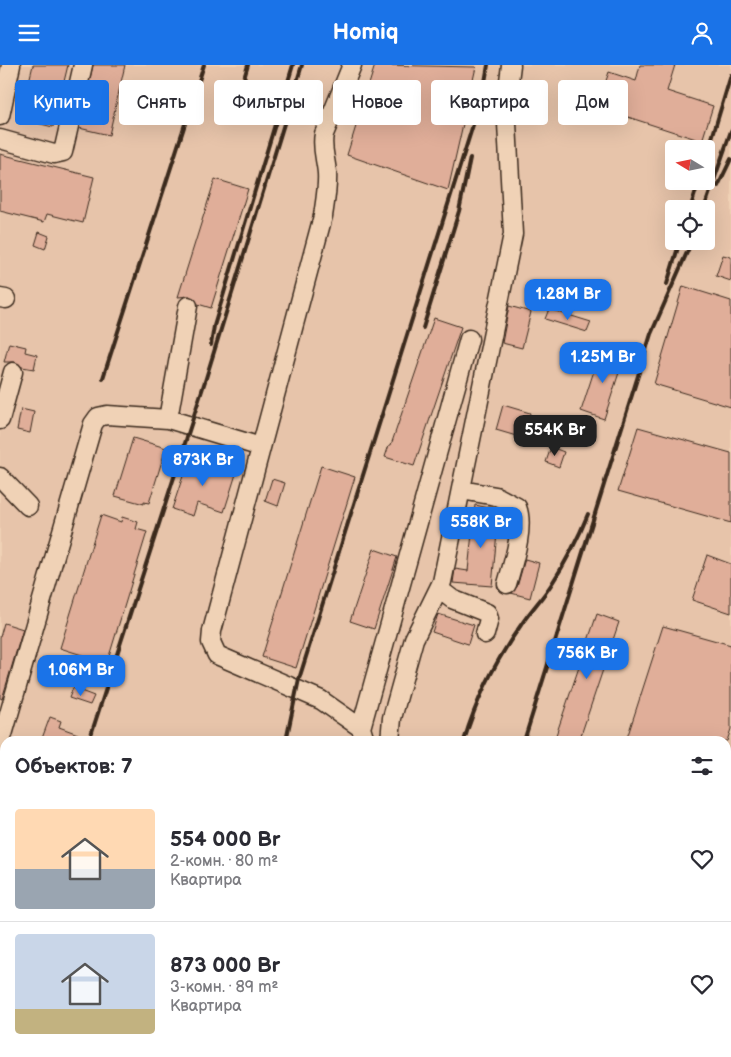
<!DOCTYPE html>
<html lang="ru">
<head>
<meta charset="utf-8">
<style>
	:root { --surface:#fff; --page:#f7f7f7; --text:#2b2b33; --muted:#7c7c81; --line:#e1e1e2; --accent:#1a73e8 }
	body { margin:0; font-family:"Balsamiq Sans",sans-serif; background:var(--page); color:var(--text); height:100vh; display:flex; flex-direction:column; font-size:19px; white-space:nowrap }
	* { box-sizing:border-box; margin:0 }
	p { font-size:16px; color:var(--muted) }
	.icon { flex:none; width:28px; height:28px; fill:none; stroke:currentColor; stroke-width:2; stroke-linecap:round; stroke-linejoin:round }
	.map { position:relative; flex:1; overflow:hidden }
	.details { position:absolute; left:0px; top:671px; width:731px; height:321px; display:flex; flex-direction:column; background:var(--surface); border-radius:15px 15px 0 0; box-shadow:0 5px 20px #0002 }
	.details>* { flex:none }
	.guide { position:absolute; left:15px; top:15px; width:701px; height:45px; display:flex; gap:10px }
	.needle { width:32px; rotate:280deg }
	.fabs { position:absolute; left:665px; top:75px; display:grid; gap:10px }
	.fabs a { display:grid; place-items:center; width:50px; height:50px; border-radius:5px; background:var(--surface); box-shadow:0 5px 20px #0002; font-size:25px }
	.price { position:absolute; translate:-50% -42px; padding:0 11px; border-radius:10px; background:var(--accent); color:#fff; font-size:16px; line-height:32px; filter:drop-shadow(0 1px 2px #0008) }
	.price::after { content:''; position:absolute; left:50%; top:30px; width:15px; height:11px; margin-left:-8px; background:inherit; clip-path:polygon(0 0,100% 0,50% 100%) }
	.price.selected { background:#222; color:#fff }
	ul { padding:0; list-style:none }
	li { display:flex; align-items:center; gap:15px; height:125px; padding:0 15px }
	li+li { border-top:1px solid var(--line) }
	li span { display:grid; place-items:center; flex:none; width:140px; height:100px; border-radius:5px; color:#555 }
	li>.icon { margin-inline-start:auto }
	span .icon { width:60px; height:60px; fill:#fffc; stroke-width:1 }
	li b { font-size:21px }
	h2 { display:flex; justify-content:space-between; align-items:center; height:60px; padding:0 15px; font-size:21px }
	.tag { padding:0 18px; border-radius:5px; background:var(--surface); box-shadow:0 5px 20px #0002; font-size:18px; line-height:45px }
	.tag.selected { background:var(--accent); color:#fff }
	header { display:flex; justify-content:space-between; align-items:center; height:65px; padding:0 15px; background:var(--accent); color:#fff; font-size:22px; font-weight:700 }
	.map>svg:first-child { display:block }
	.built { fill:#e7c4aa; fill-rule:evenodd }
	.building { fill:#e0ae99; stroke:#3b2a1e }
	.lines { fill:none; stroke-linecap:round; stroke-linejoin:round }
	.minor-casing { stroke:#3b2a1e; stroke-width:21 }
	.minor { stroke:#f0d2b6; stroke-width:18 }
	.rail { stroke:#3b2a1e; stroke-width:4 }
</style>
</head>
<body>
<header><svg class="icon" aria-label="menu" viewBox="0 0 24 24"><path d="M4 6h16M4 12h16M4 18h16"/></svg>Homiq<svg class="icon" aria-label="person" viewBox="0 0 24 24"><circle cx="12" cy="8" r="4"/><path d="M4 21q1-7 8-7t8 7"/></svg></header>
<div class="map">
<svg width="731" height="992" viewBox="0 0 731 992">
	<rect width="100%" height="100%" fill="#f0d2b6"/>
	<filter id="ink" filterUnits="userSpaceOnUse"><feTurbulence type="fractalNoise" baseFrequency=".02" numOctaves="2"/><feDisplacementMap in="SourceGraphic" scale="10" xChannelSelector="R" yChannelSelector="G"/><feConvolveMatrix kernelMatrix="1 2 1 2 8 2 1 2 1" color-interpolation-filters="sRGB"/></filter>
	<g filter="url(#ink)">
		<path class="built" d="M0,0H731V992H0ZM674,84H706V116H674ZM674,144H706V176H674ZM5,676H726V988H5Z"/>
		<path class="building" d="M33,0H68L53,62L20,54Z
			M93,0H125L109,70L79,63Z
			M375,0L476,2L448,125L347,90Z
			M640,0H675L667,26L713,41L702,76L597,42L609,7L636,16Z
			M519,24L531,28L526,45L517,42Z
			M0,89L94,112L83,158L47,149L44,157L0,146Z
			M215,114L248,124L211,243L198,239L190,231L178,232Z
			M39,167L49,171L45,184L35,180Z
			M723,190L731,192V216L716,211Z
			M683,221L731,236V342L654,319Z
			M509,241L531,247L522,283L502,278Z
			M549,244L591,257L587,267L545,254Z
			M434,253L461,262L414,401L385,392L389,380H391Z
			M9,278L26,282L25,287L37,290L34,304L22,302L15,297H4Z
			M601,284L624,292L604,354L581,346Z
			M503,340L530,348L523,373L496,365Z
			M21,344L34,347L30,368L17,365Z
			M638,362L731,388V458L618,426Z
			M133,373L166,383L149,438L144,437V439L115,431Z
			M551,382L564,387L559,402L546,397Z
			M190,390L211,396L209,401L236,409L224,447L197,438L193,451L172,444Z
			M321,401L355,412L296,603L262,592Z
			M272,414L285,418L278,441L265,436Z
			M475,440L499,445L492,521L453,518L455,504L468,506Z
			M101,450L121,457L122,452L138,457L136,464L147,467L107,598L60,583Z
			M374,484L397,492L374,564L350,556Z
			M707,490L731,499V548L692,535Z
			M525,494L539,498L530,533L511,528L517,522Z
			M438,549L474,560L468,579L432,567Z
			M597,549L619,557L579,676H554Z
			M4,558L23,564L2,634L0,633V572Z
			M663,561L731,580V664L727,676H626Z
			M73,623L94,631L90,640L69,633Z
			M50,652L61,656L59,662L78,669L75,676H41Z"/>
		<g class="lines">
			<g class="minor-casing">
				<path id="minor" d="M352,0L324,69C321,83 326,94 327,108C328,122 325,137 323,151L212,566L211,577L217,590L321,635L361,663L365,676
					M0,51L11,0
					M0,74L54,89L63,87L83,0
					M0,233L6,234
					M168,354L261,382
					M0,355L13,307
					M0,412L28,441
					M461,425L496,431L517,442C525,462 513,498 507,519
					M439,524L452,534L487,548L489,554L485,569
					M361,663L469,274
					M390,676L392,653L414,574L442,517L513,169L506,40L511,0
					M0,680L93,359L98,352L107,350L168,354L188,241
					M0,747L5,748
					M726,791L731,774
					M726,879L731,880
					M726,919L731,902
					M212,992L216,988
					M273,992L274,988
					M295,992L296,988
					M679,992L680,988
					M700,992L701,988"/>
			</g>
			<use href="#minor" class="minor"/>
			<path class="rail" d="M482,34L488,0
				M234,47L248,0
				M706,93L731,10
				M718,121L731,94
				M690,144L699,116
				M704,144L731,66
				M667,219L680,176
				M423,263L459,146L470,93
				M211,280L214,261L293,0
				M103,313L204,0
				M89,676L206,313L302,0
				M286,676L299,614L483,28
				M464,676C476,635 496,595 521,560C530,546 542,534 551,520C566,497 578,474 588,449
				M524,676L651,269L692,176"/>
		</g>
	</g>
</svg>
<div class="fabs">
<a><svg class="needle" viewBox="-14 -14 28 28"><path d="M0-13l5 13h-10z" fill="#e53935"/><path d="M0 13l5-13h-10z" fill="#7c7c81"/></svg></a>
<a><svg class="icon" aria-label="locate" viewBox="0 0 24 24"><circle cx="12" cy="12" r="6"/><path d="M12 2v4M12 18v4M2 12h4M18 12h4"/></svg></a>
</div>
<b class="price" style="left:568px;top:256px">1.28M Br</b>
<b class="price" style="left:603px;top:319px">1.25M Br</b>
<b class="price selected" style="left:555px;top:392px">554K Br</b>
<b class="price" style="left:203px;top:422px">873K Br</b>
<b class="price" style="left:481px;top:484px">558K Br</b>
<b class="price" style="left:587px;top:615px">756K Br</b>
<b class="price" style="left:81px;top:632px">1.06M Br</b>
<div class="guide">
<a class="tag selected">Купить</a>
<a class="tag">Снять</a>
<a class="tag">Фильтры</a>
<a class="tag">Новое</a>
<a class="tag">Квартира</a>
<a class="tag">Дом</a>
</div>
<section class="details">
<h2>Объектов: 7<svg class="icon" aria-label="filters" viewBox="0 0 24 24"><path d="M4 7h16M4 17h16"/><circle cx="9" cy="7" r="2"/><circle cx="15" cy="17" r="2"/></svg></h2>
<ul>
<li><span style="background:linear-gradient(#ffd9b3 60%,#9aa5b1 0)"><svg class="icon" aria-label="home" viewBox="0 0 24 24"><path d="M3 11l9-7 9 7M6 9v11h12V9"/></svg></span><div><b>554 000 Br</b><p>2-комн. · 80 m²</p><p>Квартира</p></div><svg class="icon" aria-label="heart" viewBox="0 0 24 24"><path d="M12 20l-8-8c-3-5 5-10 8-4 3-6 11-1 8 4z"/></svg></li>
<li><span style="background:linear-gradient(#c9d6e8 75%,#c2b280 0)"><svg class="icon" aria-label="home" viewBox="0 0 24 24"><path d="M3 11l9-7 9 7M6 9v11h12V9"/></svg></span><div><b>873 000 Br</b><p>3-комн. · 89 m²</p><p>Квартира</p></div><svg class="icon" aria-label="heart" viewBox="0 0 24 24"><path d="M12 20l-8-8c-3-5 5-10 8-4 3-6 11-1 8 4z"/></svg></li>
</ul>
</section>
</div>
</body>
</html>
